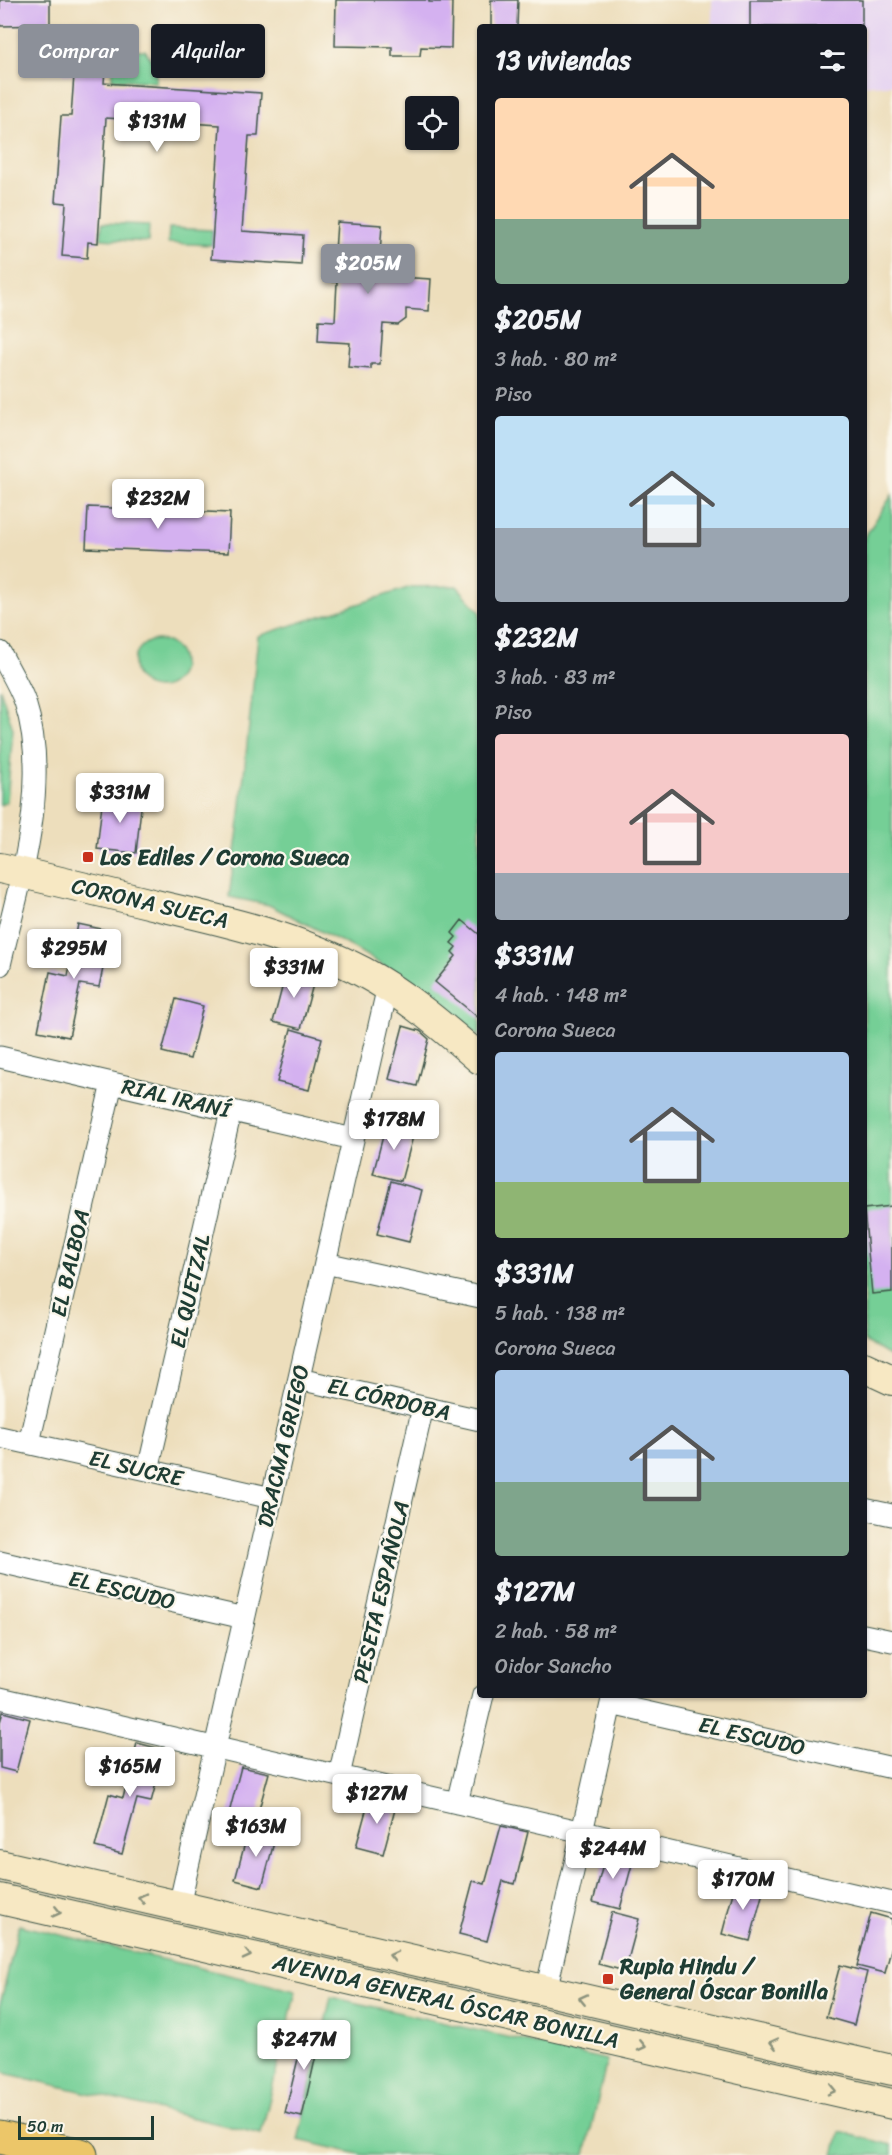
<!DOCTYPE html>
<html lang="es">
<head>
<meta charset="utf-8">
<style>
	:root { --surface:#171b24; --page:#20242c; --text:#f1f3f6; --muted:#9ea1a6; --accent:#8c9099 }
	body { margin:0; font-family:Sriracha,sans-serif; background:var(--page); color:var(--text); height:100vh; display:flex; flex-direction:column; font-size:22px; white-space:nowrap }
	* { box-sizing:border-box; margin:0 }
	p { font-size:20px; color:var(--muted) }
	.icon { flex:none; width:33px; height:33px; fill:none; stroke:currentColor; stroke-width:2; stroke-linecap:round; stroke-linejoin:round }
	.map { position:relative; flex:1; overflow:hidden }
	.drawer { position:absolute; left:477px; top:24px; width:390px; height:1674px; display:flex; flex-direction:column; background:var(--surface); border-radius:6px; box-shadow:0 2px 4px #0004 }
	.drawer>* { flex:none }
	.top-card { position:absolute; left:18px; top:24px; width:369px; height:54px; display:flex; gap:12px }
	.controls { position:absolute; left:405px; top:96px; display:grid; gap:12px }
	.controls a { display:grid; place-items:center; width:54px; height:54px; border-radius:6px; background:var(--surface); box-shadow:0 2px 4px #0004; font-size:30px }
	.scale { position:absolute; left:18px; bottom:15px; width:136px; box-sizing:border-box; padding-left:6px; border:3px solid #1f3d34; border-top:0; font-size:16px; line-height:21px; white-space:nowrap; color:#1f3d34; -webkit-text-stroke:4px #fbf7ec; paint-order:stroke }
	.price { position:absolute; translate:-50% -51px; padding:0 14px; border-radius:6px; background:#fff; color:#222; font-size:20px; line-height:39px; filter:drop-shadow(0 2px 3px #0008) }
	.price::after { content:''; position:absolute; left:50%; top:36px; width:18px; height:14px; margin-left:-9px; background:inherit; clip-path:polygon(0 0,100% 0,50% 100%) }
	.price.current { background:var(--accent); color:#fff }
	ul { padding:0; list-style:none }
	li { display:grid; align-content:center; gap:12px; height:318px; padding:0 18px }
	li span { display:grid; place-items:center; height:186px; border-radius:6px; color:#555 }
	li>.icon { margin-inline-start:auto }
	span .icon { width:108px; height:108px; fill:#fffc; stroke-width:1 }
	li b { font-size:26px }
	h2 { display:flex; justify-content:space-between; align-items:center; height:72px; padding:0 18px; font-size:26px }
	.pill { padding:0 21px; border-radius:6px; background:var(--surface); box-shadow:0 2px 4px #0004; font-size:21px; line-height:54px }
	.pill.current { background:var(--accent); color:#fff }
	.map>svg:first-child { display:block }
	.built { fill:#e5d3f1 }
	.green { fill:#75cf96; stroke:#4a8665; stroke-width:1.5 }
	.building { fill:#d4b1f0 }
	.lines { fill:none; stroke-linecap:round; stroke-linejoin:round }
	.street-casing { stroke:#3e5548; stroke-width:23 }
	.secondary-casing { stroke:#3e5548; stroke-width:32 }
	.highway-casing { stroke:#3e5548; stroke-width:35 }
	.street { stroke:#fff; stroke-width:21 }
	.secondary { stroke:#f7e8c3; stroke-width:30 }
	.highway { stroke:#ecc669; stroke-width:33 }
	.oneway { stroke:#8b927c }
	.poi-dot { fill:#c8321e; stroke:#fbf7ec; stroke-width:2 }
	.labels { text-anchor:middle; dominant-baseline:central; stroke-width:4.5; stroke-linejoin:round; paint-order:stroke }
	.poi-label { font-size:22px; font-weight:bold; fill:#1f3d34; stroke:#fbf7ec; text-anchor:start }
	.street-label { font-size:22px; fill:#1f3d34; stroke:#fbf7ec }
</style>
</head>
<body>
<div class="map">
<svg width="892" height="2155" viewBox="0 0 892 2155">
	<rect width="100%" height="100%" fill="#fbf7ec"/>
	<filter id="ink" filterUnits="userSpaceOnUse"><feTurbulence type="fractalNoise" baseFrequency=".0167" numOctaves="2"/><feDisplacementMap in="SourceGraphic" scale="12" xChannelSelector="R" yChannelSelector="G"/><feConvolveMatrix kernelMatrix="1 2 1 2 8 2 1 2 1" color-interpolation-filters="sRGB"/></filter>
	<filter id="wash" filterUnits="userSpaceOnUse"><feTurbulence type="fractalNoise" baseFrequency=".008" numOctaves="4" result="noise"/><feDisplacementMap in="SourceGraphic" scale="24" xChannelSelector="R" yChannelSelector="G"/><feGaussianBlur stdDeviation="1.35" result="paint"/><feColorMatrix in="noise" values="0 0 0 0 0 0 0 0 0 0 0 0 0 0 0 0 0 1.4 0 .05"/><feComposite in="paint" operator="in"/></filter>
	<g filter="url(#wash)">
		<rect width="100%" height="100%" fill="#eddebc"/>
		<path class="built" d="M712,0H892V85H864V27H712Z"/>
		<path class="green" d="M114,49L145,50L156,67V82L112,79Z
			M102,223L149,225L148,242L101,239Z
			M169,228L212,230V245L168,243Z
			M892,495V1358L864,1341V538Z
			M457,586L480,612V1037L415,985L354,948L269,905L229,897L240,814L258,636L411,587Z
			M134 664a24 24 0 1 1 48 0a24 24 0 1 1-48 0Z
			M0,688L13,729L7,802L0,805Z
			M19,1925L296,1991L261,2134L0,2072V2005Z
			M331,1997L607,2060L585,2155H363L298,2140Z
			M840,2132L892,2145V2155H834Z"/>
		<g id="blocks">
			<path class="building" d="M0,0H50V25L0,26Z
				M336,0H429V2H452L451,48L421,47L420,56H392V47L335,46Z
				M491,0H518L517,27H491Z
				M750,0H862V27H750Z
				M81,30L108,32L104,83L261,93L258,136H249L242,231L303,235L301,265L211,259L220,125L106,118L98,243L88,242L87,258L62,256L66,203L55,202L61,116H71L74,75L62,74L63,49L80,51Z
				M337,222L382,225L379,268L399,269L398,277L431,279L429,311L406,309V319L398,325L383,324L380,364H371V369L348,367L350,343L318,341L319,320L335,321L337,282H333Z
				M88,507L230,513L228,553L86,548Z
				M103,795L142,799L136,853L97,849Z
				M462,920L480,935V1019L435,982L456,956L452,952L456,947L451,943L456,937L452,933Z
				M78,924L111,931L99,987L80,984L69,1037L38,1031L50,972L68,976Z
				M287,969L315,977L301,1029L273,1022Z
				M176,999L203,1006L190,1059L162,1052Z
				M403,1026L420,1031L429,1039L417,1086L389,1079Z
				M291,1029L322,1038L309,1090L277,1082Z
				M387,1121L415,1129L401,1181L373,1174Z
				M391,1181L422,1190L409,1242L377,1234Z
				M892,1206V1292L872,1294L864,1209Z
				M3,1712L30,1719L16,1772L0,1768V1722Z
				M137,1743L165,1750L151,1802L137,1799L122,1854L95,1847L109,1794L123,1798Z
				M241,1767L269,1773L255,1824L228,1817Z
				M370,1796L397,1802L383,1854L356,1847Z
				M501,1826L528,1832L515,1884L503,1881L487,1941L459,1934L473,1881L485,1884Z
				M249,1828L276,1835L262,1887L235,1880Z
				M607,1850L634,1857L620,1909L593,1902Z
				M736,1881L764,1888L750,1941L722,1934Z
				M612,1912L639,1919L625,1971L598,1964Z
				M871,1913L892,1919V1946L885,1973L857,1966Z
				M840,1965L867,1972L854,2025L826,2017Z
				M306,2025L322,2029L302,2117L285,2113Z"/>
		</g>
	</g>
	<g filter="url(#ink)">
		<use href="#blocks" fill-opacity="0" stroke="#3e5548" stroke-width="1.5"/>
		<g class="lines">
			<g class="street-casing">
				<path id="street" d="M0,652C8,668 19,685 25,702C52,785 19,884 0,965
					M0,1057L353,1139
					M325,1263L480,1297
					M299,1379L480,1420
					M0,1437L272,1498
					M29,1443L112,1083
					M148,1470L231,1111
					M864,1509L892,1515
					M0,1562L244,1618
					M864,1635L892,1641
					M0,1698L892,1903
					M611,1704L892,1768
					M339,1776L423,1407
					M457,1803L483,1695
					M179,1906L388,986
					M546,1991L613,1695"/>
			</g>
			<g class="secondary-casing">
				<path id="secondary" d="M0,868C53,880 107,893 160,906C230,922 299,938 363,972C406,995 443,1027 480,1059
					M864,1367L892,1380
					M0,1865L892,2070
					M0,1899L892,2104"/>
			</g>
			<g class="highway-casing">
				<path id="highway" d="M0,2137L81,2155"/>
			</g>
			<use href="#street" class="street"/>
			<use href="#secondary" class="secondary"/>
			<use href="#highway" class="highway"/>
		</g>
		<defs><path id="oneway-chevron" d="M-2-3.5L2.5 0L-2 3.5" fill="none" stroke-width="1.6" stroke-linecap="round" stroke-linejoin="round" transform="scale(1.5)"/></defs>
		<g class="oneway">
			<use href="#oneway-chevron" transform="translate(142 1898) rotate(-167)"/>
			<use href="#oneway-chevron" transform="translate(57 1912) rotate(13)"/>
			<use href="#oneway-chevron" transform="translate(247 1955) rotate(13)"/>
			<use href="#oneway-chevron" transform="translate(393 1956) rotate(-167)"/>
			<use href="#oneway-chevron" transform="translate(583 1999) rotate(-167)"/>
			<use href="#oneway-chevron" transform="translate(774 2043) rotate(-167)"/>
			<use href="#oneway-chevron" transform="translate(642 2046) rotate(13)"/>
			<use href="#oneway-chevron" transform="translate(832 2090) rotate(13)"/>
		</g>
	</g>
	<g class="poi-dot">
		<rect x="82" y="851" width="12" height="12" rx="3"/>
		<rect x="602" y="1973" width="12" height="12" rx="3"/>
	</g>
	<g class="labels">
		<g class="poi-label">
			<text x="100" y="857">Los Ediles / Corona Sueca</text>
			<text x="620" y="1966">Rupia Hindu /<tspan x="620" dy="25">General Óscar Bonilla</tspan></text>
		</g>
		<g class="street-label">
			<text transform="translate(150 903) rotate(13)">CORONA SUECA</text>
			<text transform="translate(176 1098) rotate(13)">RIAL IRANÍ</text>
			<text transform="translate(70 1263) rotate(-77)">EL BALBOA</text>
			<text transform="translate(190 1291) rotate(-77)">EL QUETZAL</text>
			<text transform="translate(389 1399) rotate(13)">EL CÓRDOBA</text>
			<text transform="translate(283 1446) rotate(-77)">DRACMA GRIEGO</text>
			<text transform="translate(136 1468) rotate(13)">EL SUCRE</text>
			<text transform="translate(122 1590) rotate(13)">EL ESCUDO</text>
			<text transform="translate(381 1592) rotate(-77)">PESETA ESPAÑOLA</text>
			<text transform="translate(752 1736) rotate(13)">EL ESCUDO</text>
			<text transform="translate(446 2001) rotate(13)">AVENIDA GENERAL ÓSCAR BONILLA</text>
		</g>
	</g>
</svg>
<div class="controls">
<a><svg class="icon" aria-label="locate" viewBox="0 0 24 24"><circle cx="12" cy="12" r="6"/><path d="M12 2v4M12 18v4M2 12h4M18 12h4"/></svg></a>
</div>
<div class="scale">50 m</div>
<b class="price" style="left:157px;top:153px">$131M</b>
<b class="price current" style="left:368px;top:295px">$205M</b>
<b class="price" style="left:158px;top:530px">$232M</b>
<b class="price" style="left:120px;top:824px">$331M</b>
<b class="price" style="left:74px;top:980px">$295M</b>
<b class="price" style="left:294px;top:999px">$331M</b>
<b class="price" style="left:394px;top:1151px">$178M</b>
<b class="price" style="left:130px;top:1798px">$165M</b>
<b class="price" style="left:377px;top:1825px">$127M</b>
<b class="price" style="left:256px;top:1858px">$163M</b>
<b class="price" style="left:613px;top:1880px">$244M</b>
<b class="price" style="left:743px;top:1911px">$170M</b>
<b class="price" style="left:304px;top:2071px">$247M</b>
<div class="top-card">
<a class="pill current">Comprar</a>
<a class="pill">Alquilar</a>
</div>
<section class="drawer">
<h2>13 viviendas<svg class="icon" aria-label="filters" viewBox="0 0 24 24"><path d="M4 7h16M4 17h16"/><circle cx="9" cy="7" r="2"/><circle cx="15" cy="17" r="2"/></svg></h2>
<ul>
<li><span style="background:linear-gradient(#ffd9b3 65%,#7fa58c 0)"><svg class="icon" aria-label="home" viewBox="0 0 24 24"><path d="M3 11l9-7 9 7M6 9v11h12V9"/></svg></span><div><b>$205M</b><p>3 hab. · 80 m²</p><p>Piso</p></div></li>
<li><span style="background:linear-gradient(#bfe0f5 60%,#9aa5b1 0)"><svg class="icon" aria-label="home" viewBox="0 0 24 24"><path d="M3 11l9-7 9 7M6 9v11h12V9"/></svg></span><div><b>$232M</b><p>3 hab. · 83 m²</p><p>Piso</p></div></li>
<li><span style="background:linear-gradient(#f6c9c9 75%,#9aa5b1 0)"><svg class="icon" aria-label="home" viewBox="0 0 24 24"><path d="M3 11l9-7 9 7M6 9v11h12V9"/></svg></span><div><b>$331M</b><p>4 hab. · 148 m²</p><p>Corona Sueca</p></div></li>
<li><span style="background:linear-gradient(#a9c7e8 70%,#8fb573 0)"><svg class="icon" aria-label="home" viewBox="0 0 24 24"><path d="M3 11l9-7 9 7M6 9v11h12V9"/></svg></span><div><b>$331M</b><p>5 hab. · 138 m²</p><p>Corona Sueca</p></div></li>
<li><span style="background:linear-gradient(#a9c7e8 60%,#7fa58c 0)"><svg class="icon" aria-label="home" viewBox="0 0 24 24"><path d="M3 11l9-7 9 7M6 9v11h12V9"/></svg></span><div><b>$127M</b><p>2 hab. · 58 m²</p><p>Oidor Sancho</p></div></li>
</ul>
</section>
</div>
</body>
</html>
